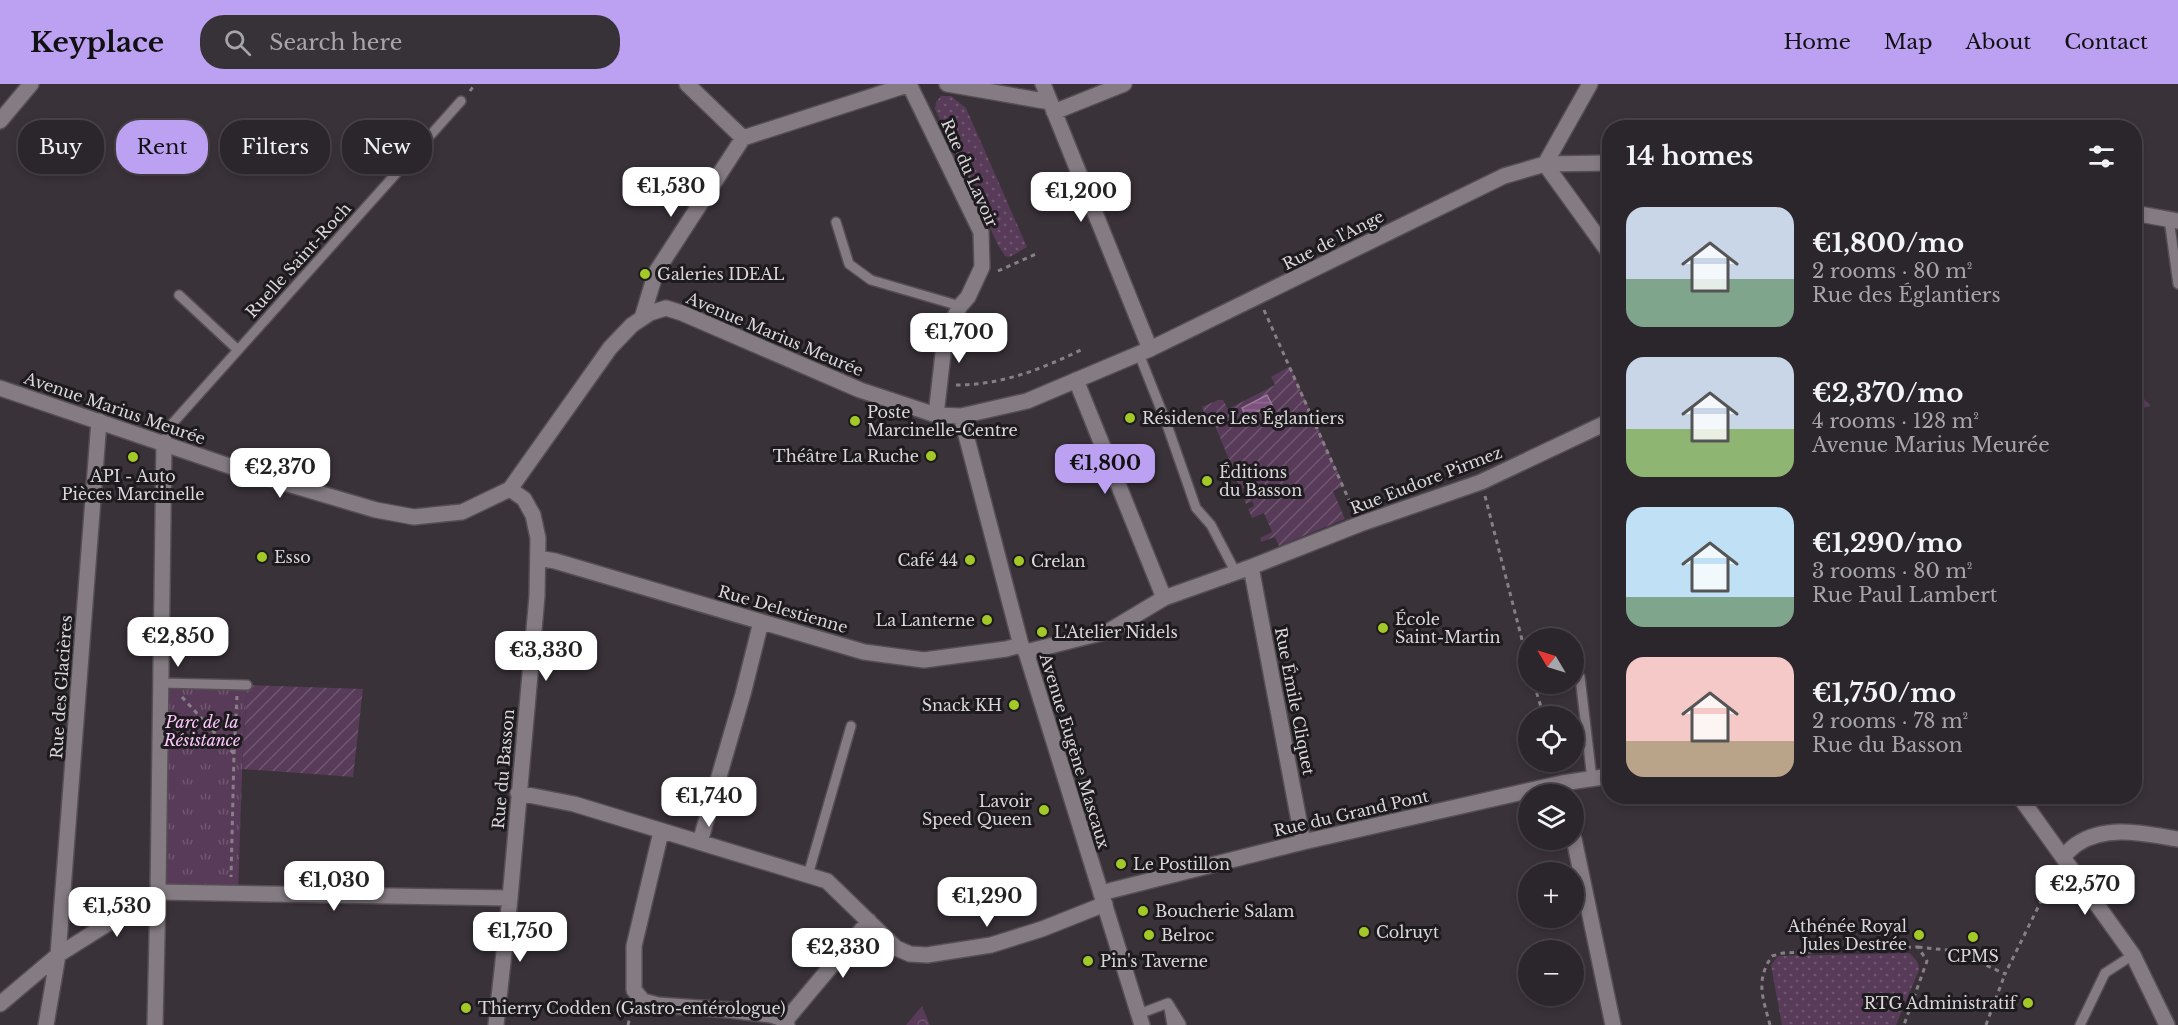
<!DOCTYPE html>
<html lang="en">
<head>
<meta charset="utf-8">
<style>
	:root { --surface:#2b262b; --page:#373237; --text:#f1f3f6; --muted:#a6a5a9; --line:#474347; --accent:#bca0f2 }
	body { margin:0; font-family:"Libre Baskerville",serif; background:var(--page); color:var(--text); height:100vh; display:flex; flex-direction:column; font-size:22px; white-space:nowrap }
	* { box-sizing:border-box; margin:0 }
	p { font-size:20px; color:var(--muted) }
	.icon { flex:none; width:33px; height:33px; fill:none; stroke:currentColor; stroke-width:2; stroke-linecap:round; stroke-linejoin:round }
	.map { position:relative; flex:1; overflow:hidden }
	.side { position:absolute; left:1602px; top:36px; width:540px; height:684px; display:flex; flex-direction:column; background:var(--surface); border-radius:24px; box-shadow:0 3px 9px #0003,0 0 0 2px var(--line) }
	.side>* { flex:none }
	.banner { position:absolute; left:18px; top:36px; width:570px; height:54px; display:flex; gap:12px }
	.needle { width:39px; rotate:308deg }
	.fabs { position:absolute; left:1518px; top:544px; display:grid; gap:12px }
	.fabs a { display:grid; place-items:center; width:66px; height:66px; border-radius:50%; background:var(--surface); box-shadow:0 3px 9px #0003,0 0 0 2px var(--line); font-size:30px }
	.price { position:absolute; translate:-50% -51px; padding:0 14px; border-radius:12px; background:#fff; color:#222; font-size:20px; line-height:39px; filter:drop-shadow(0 2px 3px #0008) }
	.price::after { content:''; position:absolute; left:50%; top:36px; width:18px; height:14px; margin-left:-9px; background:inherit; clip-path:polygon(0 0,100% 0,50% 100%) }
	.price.current { background:var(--accent); color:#111 }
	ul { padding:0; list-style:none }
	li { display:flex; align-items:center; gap:18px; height:150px; padding:0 24px }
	li span { display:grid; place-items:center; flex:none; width:168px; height:120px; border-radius:18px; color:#555 }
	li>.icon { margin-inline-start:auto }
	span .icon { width:72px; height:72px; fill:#fffc; stroke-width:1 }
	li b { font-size:26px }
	h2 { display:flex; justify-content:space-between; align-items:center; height:72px; padding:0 24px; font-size:26px }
	.chip { padding:0 21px; border-radius:24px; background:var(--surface); box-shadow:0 3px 9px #0003,0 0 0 2px var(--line); font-size:21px; line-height:54px }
	.chip.current { background:var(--accent); color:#111 }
	header { display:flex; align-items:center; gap:36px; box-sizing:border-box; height:84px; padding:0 30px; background:var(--accent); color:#111 }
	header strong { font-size:28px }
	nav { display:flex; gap:33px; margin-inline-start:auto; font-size:21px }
	.search { width:420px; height:54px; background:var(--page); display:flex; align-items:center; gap:15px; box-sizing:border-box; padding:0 21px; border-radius:24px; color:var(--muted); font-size:22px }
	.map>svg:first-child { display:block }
	.grass { fill:url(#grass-dots) }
	.forest { fill:url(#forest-crowns) }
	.park { fill:url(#park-tufts) }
	.garden { fill:url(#garden-furrows) }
	.water { fill:url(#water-rules); stroke:#9a7a9a; stroke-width:1.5 }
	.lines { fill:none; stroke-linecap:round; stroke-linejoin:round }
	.lane-casing { stroke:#554f54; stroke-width:12 }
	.street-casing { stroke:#554f54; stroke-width:18 }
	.secondary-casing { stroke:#554f54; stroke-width:18 }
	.path { stroke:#868086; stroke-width:3; stroke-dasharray:4.5 4.5; stroke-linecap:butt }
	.lane { stroke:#847b83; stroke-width:9 }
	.street { stroke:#847b83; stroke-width:15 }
	.secondary { stroke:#847b83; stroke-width:15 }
	.poi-dot { fill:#a2c928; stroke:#1e1b1e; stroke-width:2 }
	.labels { text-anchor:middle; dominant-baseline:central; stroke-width:6; stroke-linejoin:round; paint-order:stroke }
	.street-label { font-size:16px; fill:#dad6da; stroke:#1e1b1e }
	.poi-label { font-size:16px; fill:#dad6da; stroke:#1e1b1e; text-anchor:start }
	.park-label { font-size:16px; font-style:italic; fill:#fec7fd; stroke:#1e1b1e }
</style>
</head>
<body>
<header>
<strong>Keyplace</strong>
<div class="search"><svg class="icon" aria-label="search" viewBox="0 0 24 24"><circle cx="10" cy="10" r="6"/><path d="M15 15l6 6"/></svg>Search here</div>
<nav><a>Home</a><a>Map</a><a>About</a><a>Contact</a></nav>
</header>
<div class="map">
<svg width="2178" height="941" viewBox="0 0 2178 941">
	<defs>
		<pattern id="grass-dots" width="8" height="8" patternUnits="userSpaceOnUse" patternTransform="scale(1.5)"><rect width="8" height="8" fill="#583b58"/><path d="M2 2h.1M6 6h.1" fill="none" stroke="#6f576f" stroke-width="1.8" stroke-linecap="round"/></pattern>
		<pattern id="forest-crowns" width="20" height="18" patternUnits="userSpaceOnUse" patternTransform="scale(1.5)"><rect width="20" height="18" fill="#583b58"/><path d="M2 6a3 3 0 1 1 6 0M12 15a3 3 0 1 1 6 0" fill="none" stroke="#6f576f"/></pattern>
		<pattern id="park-tufts" width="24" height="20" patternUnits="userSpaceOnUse" patternTransform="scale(1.5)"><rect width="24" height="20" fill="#583b58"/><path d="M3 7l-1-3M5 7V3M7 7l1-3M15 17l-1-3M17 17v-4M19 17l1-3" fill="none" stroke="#6f576f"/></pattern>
		<pattern id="garden-furrows" width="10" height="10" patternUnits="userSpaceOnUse" patternTransform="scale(1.5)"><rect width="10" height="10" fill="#583b58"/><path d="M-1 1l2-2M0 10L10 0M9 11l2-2" fill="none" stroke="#6f576f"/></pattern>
		<pattern id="water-rules" width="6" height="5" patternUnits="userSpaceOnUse" patternTransform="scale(1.5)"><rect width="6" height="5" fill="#7e527e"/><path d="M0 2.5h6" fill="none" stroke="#906a90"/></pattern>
	</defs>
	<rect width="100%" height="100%" fill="#393239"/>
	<path class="grass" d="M941,12H951L966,24L1027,163L1010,173L1005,172L998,161L935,25L936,18Z
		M1909,869C1915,874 1919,878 1919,886L1896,941H1782L1772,887L1771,881L1778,872Z"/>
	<path class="forest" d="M2135,306L2151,322L2135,326Z
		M922,922L930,941H906Z"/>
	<path class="park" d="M1609,583H1610L1609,671L1600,587Z
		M161,599L247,601L243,661L238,810L158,808Z"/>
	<path class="garden" d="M1290,282L1344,402L1333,407L1345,435L1279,462L1275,453L1261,458L1260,454L1272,448L1264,429L1252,434L1248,425L1254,422L1252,417L1246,420L1244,415L1250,412L1246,403L1240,405L1236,394L1231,396L1228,389L1233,386L1215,341L1210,343L1202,323L1218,316H1223L1228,325L1275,301L1271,293Z
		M247,601L363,605L353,693L242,685Z"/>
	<path class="water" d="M1267,311L1272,321L1246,333L1242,324Z"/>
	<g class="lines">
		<g class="lane-casing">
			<path id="lane" d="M2169,135L2178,200
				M836,138L849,180L871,196L960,222
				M179,211L238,266
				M1139,270L1166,338L1196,424L1211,441L1236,489
				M164,359L171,341L461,17
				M1580,593L1592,695
				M161,599L247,601
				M808,791L851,642
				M1168,919L1181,940
				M1169,924L1172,941
				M1139,930L1168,919
				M2080,941L2105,889L2133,871"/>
		</g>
		<g class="street-casing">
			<path id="street" d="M687,0L743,54
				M909,0L981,148L982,183L968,213L960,222L945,252L936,331
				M947,0L1050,18
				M1043,0L1150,265
				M1054,28L1124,0
				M0,37L31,0
				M1545,80L1610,170
				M642,234L656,188L743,54L910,0
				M1076,296L1164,514
				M538,474L555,477L864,568L924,576L1006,565L1021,561
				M1251,483L1303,758
				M1026,568L1109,547L1164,514L1251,483L1360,440L1481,398L1610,337
				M518,709L574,720L827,797L896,864L910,870L927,871L991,861L1042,845L1105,820
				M2019,712L2133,871L2167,941
				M661,748L634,862V906L643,917L658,921L729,926L771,931L786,936
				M1574,755L1613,941
				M700,758L743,610L761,538
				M2063,773C2067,769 2072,763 2077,760C2107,740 2146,750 2178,755
				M158,808L510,814
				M1101,809L1303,758L1562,699L1610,692
				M0,920L58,871L158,808
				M46,941L58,871L99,337
				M155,941L158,808L164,359
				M496,941L510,814L537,512L538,454L533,431L524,415L510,405
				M787,941L786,936L869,837"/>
		</g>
		<g class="secondary-casing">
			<path id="secondary" d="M1545,80L1590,0
				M2134,129L2178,137
				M0,304L244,387L376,426L414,433L442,430L462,428L510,405L610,264L632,241L650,229L666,224L682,229L860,306L936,331L961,332L1027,317L1150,265L1504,92L1545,80L1610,79
				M961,332L1021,561L1026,568L1142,941"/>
		</g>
		<path class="path" d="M470,7L475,0
			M998,187L1036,170
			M1264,226L1353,425
			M956,301C1002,301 1042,285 1083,265
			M1485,412L1528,579
			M1534,600L1544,633
			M182,613L234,670L231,793
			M234,670L237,612
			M1918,863L1956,867L2005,890L2055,789
			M628,941L631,928
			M1770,941C1763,914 1755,897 1772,872L1783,869L1918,863L1927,877L1904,941
			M1986,941L2005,890"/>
		<use href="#lane" class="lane"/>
		<use href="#street" class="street"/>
		<use href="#secondary" class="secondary"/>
	</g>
	<g class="poi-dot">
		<circle cx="645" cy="190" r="6"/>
		<circle cx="1130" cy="334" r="6"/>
		<circle cx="855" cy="337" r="6"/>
		<circle cx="931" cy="372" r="6"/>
		<circle cx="133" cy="373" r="6"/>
		<circle cx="1207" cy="397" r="6"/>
		<circle cx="262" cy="473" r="6"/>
		<circle cx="970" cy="476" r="6"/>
		<circle cx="1019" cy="477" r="6"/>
		<circle cx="987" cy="536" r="6"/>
		<circle cx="1383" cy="544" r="6"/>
		<circle cx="1042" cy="548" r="6"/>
		<circle cx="1014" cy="621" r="6"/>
		<circle cx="1044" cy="726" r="6"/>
		<circle cx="1121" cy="780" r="6"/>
		<circle cx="1143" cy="827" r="6"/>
		<circle cx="1364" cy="848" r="6"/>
		<circle cx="1149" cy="851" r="6"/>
		<circle cx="1919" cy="851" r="6"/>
		<circle cx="1973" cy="853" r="6"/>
		<circle cx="1088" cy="877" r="6"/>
		<circle cx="2028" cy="919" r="6"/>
		<circle cx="466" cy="924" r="6"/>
	</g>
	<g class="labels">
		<g class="street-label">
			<text transform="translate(970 89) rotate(66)">Rue du Lavoir</text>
			<text transform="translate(1333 156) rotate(-27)">Rue de l'Ange</text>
			<text transform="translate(298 176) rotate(-48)">Ruelle Saint-Roch</text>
			<text transform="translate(775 250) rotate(23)">Avenue Marius Meurée</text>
			<text transform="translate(115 324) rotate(19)">Avenue Marius Meurée</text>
			<text transform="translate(1426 396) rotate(-21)">Rue Eudore Pirmez</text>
			<text transform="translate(783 525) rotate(16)">Rue Delestienne</text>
			<text transform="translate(61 603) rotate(-86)">Rue des Glacières</text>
			<text transform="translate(1295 617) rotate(79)">Rue Émile Cliquet</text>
			<text transform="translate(1075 667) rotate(73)">Avenue Eugène Mascaux</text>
			<text transform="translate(503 685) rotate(-85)">Rue du Basson</text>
			<text transform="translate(1351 729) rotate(-13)">Rue du Grand Pont</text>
		</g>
		<g class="poi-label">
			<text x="657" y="190">Galeries IDEAL</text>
			<text x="867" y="328">Poste<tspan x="867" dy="18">Marcinelle-Centre</tspan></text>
			<text x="1142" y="334">Résidence Les Églantiers</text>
			<text x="919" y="372" text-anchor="end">Théâtre La Ruche</text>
			<text x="1219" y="388">Éditions<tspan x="1219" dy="18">du Basson</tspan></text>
			<text x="133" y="392" text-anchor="middle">API - Auto<tspan x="133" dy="18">Pièces Marcinelle</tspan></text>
			<text x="274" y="473">Esso</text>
			<text x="958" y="476" text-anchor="end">Café 44</text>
			<text x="1031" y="477">Crelan</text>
			<text x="1395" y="535">École<tspan x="1395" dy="18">Saint-Martin</tspan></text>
			<text x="975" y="536" text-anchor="end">La Lanterne</text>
			<text x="1054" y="548">L'Atelier Nidels</text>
			<text x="1002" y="621" text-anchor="end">Snack KH</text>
			<text x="1032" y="717" text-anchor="end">Lavoir<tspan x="1032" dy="18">Speed Queen</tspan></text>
			<text x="1133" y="780">Le Postillon</text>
			<text x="1155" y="827">Boucherie Salam</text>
			<text x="1907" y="842" text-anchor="end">Athénée Royal<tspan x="1907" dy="18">Jules Destrée</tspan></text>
			<text x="1376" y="848">Colruyt</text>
			<text x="1161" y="851">Belroc</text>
			<text x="1973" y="872" text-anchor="middle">CPMS</text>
			<text x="1100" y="877">Pin's Taverne</text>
			<text x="2016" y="919" text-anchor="end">RTG Administratif</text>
			<text x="478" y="924">Thierry Codden (Gastro-entérologue)</text>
		</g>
		<g class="park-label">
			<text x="202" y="638">Parc de la<tspan x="202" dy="18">Résistance</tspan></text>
		</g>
	</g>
</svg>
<div class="fabs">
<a><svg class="needle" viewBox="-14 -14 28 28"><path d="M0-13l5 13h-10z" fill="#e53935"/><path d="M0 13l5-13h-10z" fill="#a6a5a9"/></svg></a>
<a><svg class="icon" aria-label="locate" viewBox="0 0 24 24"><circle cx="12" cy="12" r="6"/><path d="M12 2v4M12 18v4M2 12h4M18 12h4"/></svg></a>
<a><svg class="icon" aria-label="layers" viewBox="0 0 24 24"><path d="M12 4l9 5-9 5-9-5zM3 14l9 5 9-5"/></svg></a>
<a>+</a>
<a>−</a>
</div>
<b class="price" style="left:671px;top:134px">€1,530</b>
<b class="price" style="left:1081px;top:139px">€1,200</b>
<b class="price" style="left:959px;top:280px">€1,700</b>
<b class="price current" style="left:1105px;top:411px">€1,800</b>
<b class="price" style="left:280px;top:415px">€2,370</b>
<b class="price" style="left:178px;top:584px">€2,850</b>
<b class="price" style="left:546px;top:598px">€3,330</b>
<b class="price" style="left:709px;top:744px">€1,740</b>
<b class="price" style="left:334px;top:828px">€1,030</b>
<b class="price" style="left:2085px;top:832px">€2,570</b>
<b class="price" style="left:987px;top:844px">€1,290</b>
<b class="price" style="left:117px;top:854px">€1,530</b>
<b class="price" style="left:520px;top:879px">€1,750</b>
<b class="price" style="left:843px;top:895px">€2,330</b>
<div class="banner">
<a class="chip">Buy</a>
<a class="chip current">Rent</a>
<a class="chip">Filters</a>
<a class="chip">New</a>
</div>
<section class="side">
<h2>14 homes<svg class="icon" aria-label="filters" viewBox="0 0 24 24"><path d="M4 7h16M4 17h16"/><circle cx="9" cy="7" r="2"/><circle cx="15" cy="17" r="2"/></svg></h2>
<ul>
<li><span style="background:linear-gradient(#c9d6e8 60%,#7fa58c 0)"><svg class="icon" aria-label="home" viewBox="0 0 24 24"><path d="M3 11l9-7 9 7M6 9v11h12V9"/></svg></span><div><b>€1,800/mo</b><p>2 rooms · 80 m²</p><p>Rue des Églantiers</p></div></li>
<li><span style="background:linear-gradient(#c9d6e8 60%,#8fb573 0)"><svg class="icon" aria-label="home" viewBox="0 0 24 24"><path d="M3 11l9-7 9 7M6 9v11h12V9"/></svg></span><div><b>€2,370/mo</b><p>4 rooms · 128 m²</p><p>Avenue Marius Meurée</p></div></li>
<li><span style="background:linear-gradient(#bfe0f5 75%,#7fa58c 0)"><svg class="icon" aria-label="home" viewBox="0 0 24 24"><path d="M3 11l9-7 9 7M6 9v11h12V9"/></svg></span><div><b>€1,290/mo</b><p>3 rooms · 80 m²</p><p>Rue Paul Lambert</p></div></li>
<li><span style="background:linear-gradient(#f6c9c9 70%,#b9a48a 0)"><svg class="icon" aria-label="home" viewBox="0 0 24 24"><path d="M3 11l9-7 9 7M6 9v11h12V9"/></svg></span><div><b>€1,750/mo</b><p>2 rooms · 78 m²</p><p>Rue du Basson</p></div></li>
</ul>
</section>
</div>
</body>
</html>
